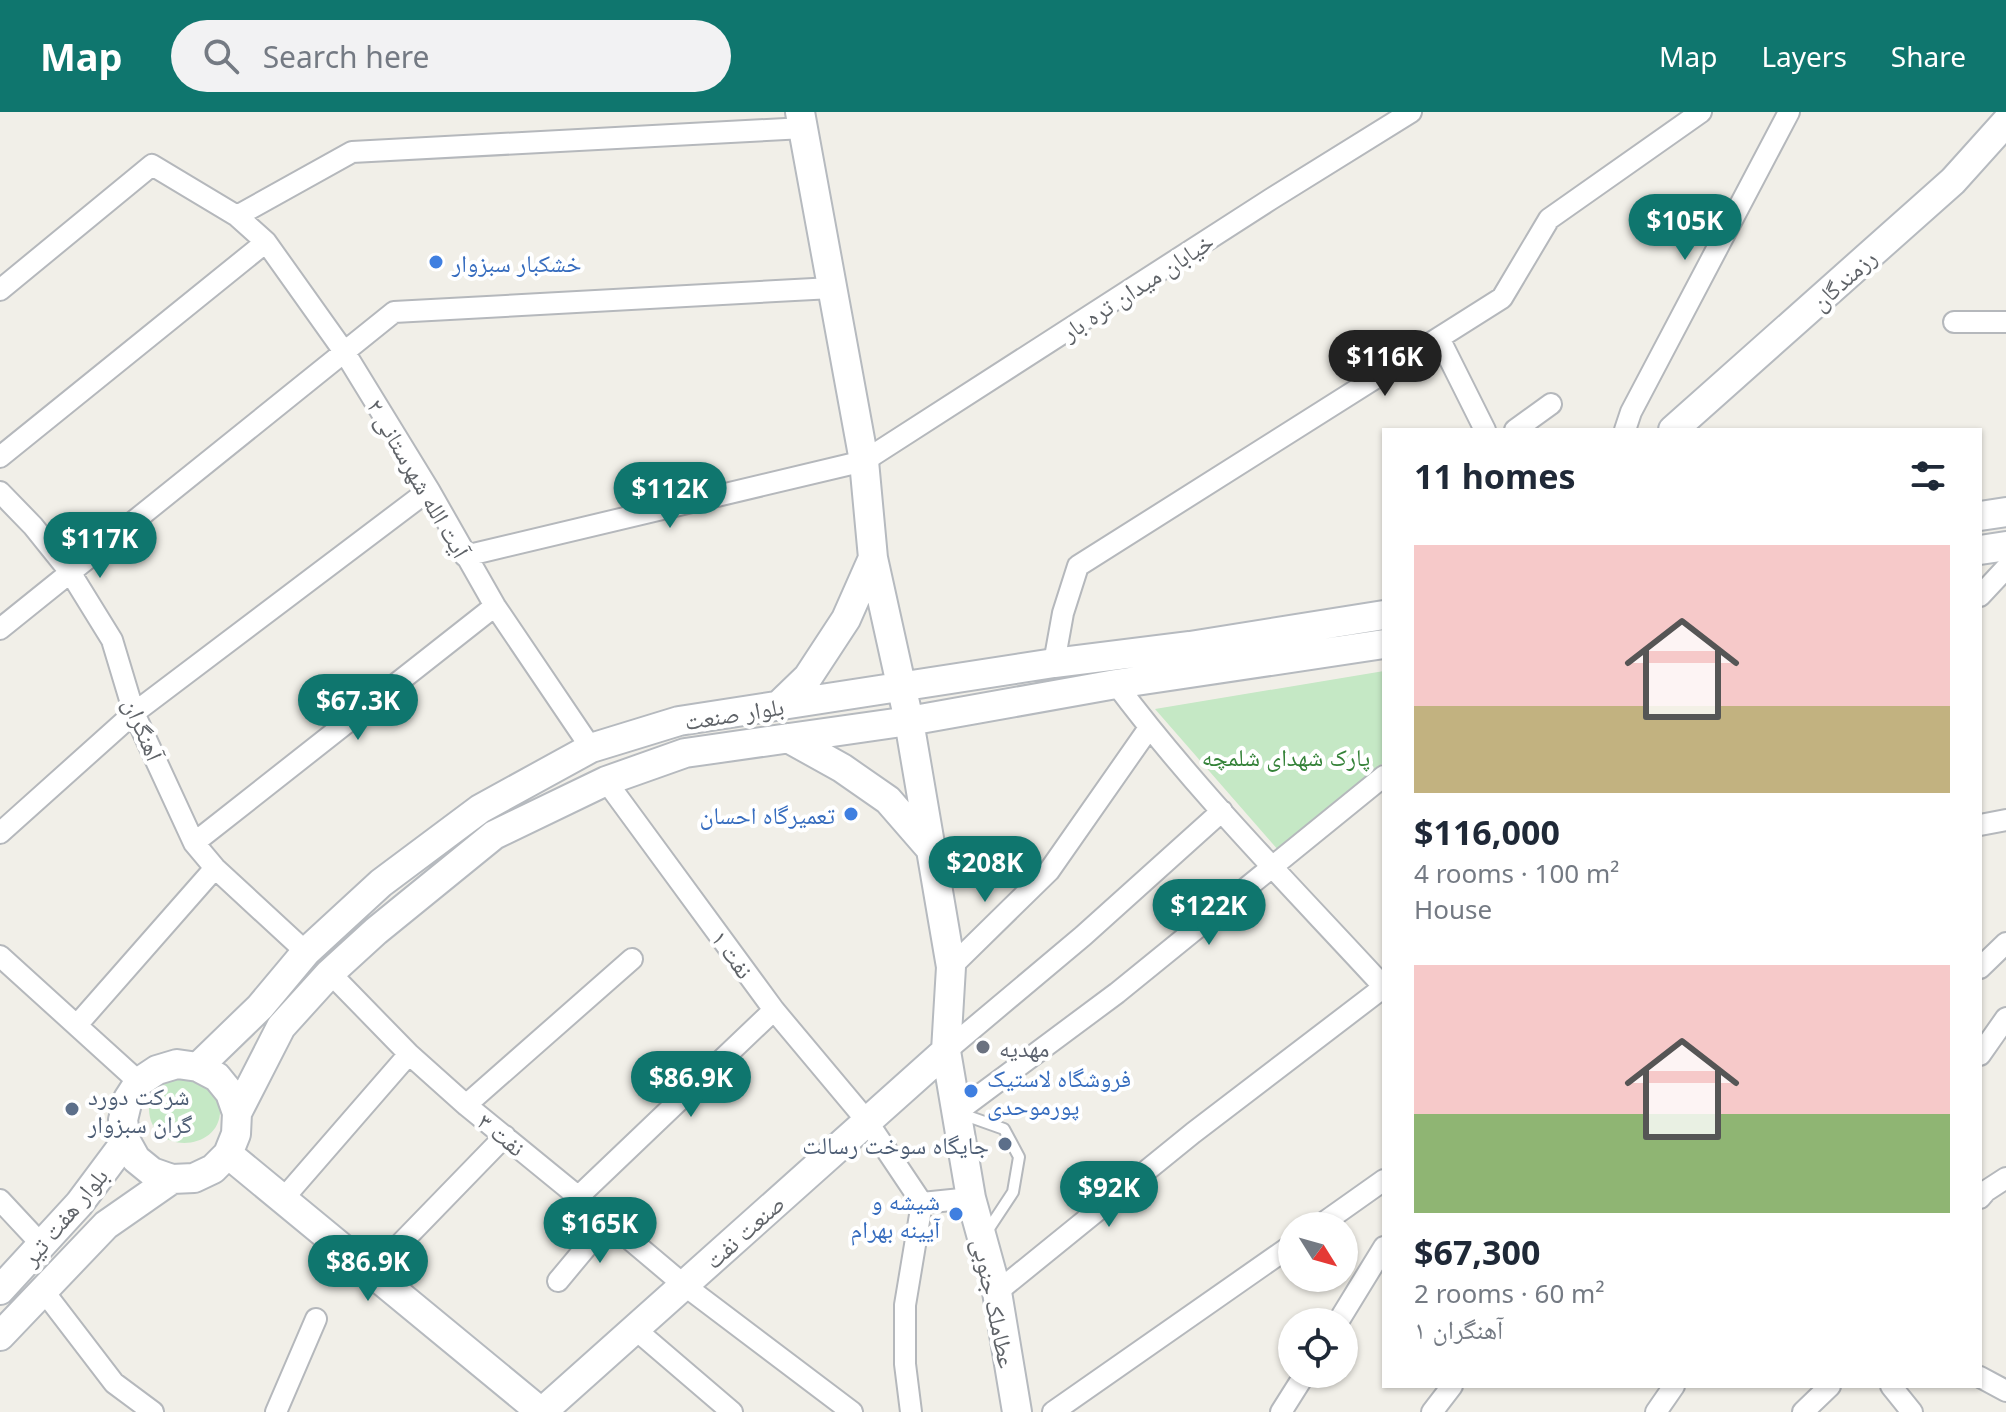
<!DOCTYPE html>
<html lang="en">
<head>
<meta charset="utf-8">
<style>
	:root { --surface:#fff; --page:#f2f2f3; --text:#1f2937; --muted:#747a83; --accent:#0f766e }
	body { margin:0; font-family:"Noto Sans","Noto Naskh Arabic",sans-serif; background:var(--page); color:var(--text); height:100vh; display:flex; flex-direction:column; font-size:30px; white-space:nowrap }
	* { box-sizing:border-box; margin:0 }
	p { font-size:26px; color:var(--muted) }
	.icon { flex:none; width:44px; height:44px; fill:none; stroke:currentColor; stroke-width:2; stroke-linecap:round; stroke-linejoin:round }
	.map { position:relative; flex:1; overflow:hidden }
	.side { position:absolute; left:1382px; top:316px; width:600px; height:960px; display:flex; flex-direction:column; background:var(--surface); border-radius:0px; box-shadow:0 2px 6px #0004 }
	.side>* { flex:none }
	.needle { width:52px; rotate:127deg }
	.buttons { position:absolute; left:1278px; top:1100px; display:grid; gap:16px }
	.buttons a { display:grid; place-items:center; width:80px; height:80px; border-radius:50%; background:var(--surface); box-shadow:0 2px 6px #0004; font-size:40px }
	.price { position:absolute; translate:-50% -68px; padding:0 18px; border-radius:28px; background:var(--accent); color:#fff; font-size:26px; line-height:52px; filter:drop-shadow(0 2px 4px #0008) }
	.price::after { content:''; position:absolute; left:50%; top:48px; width:24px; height:18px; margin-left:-12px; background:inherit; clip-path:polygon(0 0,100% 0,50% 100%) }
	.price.active { background:#222; color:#fff }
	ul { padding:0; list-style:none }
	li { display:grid; align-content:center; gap:16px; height:424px; padding:0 32px }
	li span { display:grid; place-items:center; height:248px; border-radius:0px; color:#555 }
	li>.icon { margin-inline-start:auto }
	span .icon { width:144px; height:144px; fill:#fffc; stroke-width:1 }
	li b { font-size:34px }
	h2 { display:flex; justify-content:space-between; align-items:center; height:96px; padding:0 32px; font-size:34px }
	header { display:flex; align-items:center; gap:48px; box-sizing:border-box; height:112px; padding:0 40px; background:var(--accent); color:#fff }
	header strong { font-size:38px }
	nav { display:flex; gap:44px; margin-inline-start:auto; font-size:28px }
	.search { width:560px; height:72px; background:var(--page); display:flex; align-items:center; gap:20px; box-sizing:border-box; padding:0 28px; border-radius:44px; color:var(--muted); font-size:30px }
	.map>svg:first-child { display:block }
	.green { fill:#c5e8c5 }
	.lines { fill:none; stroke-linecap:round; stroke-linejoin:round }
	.lane-casing { stroke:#b5b8bc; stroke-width:14 }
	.street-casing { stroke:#b5b8bc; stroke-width:24 }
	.secondary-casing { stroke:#b6babf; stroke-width:32 }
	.lane { stroke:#fff; stroke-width:10 }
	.street { stroke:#fff; stroke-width:20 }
	.secondary { stroke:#fff; stroke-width:28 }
	.shop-dot { fill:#3f7fe0; stroke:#fff; stroke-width:3 }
	.worship-dot { fill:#6b7280; stroke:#fff; stroke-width:3 }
	.service-dot { fill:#5c6f8a; stroke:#fff; stroke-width:3 }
	.labels { text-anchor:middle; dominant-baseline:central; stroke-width:8; stroke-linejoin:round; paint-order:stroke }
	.shop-label { font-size:24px; fill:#366cbe; stroke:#fff; text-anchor:start }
	.street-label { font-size:24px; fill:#5f6368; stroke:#fff }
	.park-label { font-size:24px; fill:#348238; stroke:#fff }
	.worship-label { font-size:24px; fill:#5b616d; stroke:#fff; text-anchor:start }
	.service-label { font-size:24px; fill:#4e5e75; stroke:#fff; text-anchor:start }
</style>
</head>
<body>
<header>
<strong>Map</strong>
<div class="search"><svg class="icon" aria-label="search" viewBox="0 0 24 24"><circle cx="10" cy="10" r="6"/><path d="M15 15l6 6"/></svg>Search here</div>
<nav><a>Map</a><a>Layers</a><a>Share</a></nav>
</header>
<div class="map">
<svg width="2006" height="1300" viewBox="0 0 2006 1300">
	<rect width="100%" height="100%" fill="#f1efe8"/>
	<path class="green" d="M1384,559V650L1279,739L1155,597Z
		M185,961L215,977C216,982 220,989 220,995C224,1040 150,1045 149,997C149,972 165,968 185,961Z"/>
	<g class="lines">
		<g class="lane-casing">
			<path id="lane" d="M959,1001L1004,1017L1019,1045L1013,1080L986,1121"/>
		</g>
		<g class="street-casing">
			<path id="street" d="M237,104L352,40L804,16
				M0,178L152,53L237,104L266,130L345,241L429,378L495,494L591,636
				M1954,210H2006
				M1439,226L1485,318
				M1515,318L1551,292
				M1625,318L1631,300L1789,0
				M0,345L266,130
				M0,380L33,414L70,460L112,528L134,601L194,731L215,756L306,840
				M465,444L864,349L1271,87L1411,0
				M1980,484L2006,456
				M0,517L394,200L832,176
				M1054,551L1063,501L1078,454L1502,186L1549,107L1701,0
				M1116,572C1197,680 1293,776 1384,875
				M606,669L774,898L867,1009L922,1091L905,1193V1252L911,1300
				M1980,713L2006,708
				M0,721L134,601L429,378
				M194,731L495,494
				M0,844L139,970
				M951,855L1049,759L1149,616
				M1980,856L2006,831
				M330,861L409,942L466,993L608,1109L684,1173L852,1300
				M77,913L215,756
				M946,939L1083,824L1222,699
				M1980,943L2006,906
				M466,993L632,847
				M957,1000L1117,881L1384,664
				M579,1084L774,898
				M1980,1086L1986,1079L2006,1066
				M283,1087L409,942
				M0,1088L42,1133
				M922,1091L971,1086
				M1319,1114L1384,1068
				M372,1161L505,1024
				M558,1169L608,1109
				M42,1177L114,1271L153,1300
				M997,1180L1193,1021L1384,875
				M1338,1210L1384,1135
				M635,1217L732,1300
				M1980,1265L2006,1279
				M1891,1274L1912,1300
				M276,1300L316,1207
				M1053,1300L1292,1133
				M1281,1300L1305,1262
				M1432,1300L1452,1274
				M1656,1300L1674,1274
				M1803,1300L1830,1274"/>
		</g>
		<g class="secondary-casing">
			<path id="secondary" d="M800,0L864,349L873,446L909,609L951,855L946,939L971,1086L997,1180L1017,1300
				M1673,318L1953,69L2006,10
				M1980,404L2006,400
				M1980,438L2006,434
				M779,593L808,565L846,507L873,446
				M788,626L842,656L888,688L928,734
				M198,955L260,895L306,840L381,771L480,697L591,636L679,609L1054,551L1190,534L1384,503
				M237,1001L230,981L217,965L198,955L177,952L157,958L139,970L128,987L123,1008L126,1029L136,1047L152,1060L172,1067L194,1066L213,1057L228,1042L236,1022L237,1001L281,915L330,861L376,819L494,723L606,669L685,641L909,609L1116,572L1384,532
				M228,1042L541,1300
				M0,1178L79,1092L126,1029
				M0,1224L106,1113L172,1067
				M542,1300L946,939"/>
		</g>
		<use href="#lane" class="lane"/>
		<use href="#street" class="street"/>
		<use href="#secondary" class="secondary"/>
	</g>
	<g class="shop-dot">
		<circle cx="436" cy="150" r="8"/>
		<circle cx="851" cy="702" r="8"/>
		<circle cx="971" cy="979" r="8"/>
		<circle cx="956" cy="1102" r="8"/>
	</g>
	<circle class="worship-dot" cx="983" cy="935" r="8"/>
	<g class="service-dot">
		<circle cx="72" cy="997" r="8"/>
		<circle cx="1005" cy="1032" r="8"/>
	</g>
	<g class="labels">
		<g class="shop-label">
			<text x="452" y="150">خشکبار سبزوار</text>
			<text x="835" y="702" text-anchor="end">تعمیرگاه احسان</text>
			<text x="987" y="965">فروشگاه لاستیک<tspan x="987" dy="28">پورموحدی</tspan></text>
			<text x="940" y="1088" text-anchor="end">شیشه و<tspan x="940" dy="28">آیینه بهرام</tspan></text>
		</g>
		<g class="street-label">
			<text transform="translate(1843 167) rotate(-42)">رزمندگان</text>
			<text transform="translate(1137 174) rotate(-33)">خیابان میدان تره بار</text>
			<text transform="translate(419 366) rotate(60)">آیت الله شهرستانی ۲</text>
			<text transform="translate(734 601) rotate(-9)">بلوار صنعت</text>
			<text transform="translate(144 617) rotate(67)">آهنگران</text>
			<text transform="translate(733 842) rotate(54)">نفت ۱</text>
			<text transform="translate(502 1022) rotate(39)">نفت ۳</text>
			<text transform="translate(64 1104) rotate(-50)">بلوار هفت تیر</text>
			<text transform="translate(744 1119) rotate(-42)">صنعت نفت</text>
			<text transform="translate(995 1191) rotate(78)">عطاملک جنوبی</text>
		</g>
		<g class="park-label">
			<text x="1286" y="644">پارک شهدای شلمچه</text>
		</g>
		<g class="worship-label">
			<text x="999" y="935">مهدیه</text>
		</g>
		<g class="service-label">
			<text x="88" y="983">شرکت دورد<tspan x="88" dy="28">گران سبزوار</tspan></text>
			<text x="989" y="1032" text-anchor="end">جایگاه سوخت رسالت</text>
		</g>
	</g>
</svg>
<div class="buttons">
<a><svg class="needle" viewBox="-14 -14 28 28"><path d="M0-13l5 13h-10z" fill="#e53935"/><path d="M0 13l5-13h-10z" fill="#747a83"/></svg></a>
<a><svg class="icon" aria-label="locate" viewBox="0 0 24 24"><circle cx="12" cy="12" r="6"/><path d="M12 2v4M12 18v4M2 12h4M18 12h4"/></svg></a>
</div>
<b class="price" style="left:1685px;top:150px">$105K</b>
<b class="price active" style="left:1385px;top:286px">$116K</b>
<b class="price" style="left:670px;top:418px">$112K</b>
<b class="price" style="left:100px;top:468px">$117K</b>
<b class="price" style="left:358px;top:630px">$67.3K</b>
<b class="price" style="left:985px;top:792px">$208K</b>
<b class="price" style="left:1209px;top:835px">$122K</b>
<b class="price" style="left:691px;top:1007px">$86.9K</b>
<b class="price" style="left:1109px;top:1117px">$92K</b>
<b class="price" style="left:600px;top:1153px">$165K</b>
<b class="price" style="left:368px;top:1191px">$86.9K</b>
<section class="side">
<h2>11 homes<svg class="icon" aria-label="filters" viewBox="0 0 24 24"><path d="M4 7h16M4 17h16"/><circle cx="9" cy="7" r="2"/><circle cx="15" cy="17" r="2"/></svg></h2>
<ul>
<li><span style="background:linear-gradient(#f6c9c9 65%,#c2b280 0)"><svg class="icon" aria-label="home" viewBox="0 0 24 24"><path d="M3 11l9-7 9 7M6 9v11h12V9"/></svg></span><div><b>$116,000</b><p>4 rooms · 100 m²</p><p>House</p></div></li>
<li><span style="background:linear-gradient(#f6c9c9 60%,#8fb573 0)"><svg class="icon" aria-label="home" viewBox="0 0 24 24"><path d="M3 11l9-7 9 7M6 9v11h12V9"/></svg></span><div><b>$67,300</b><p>2 rooms · 60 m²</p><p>آهنگران ۱</p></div></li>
</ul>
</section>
</div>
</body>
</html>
